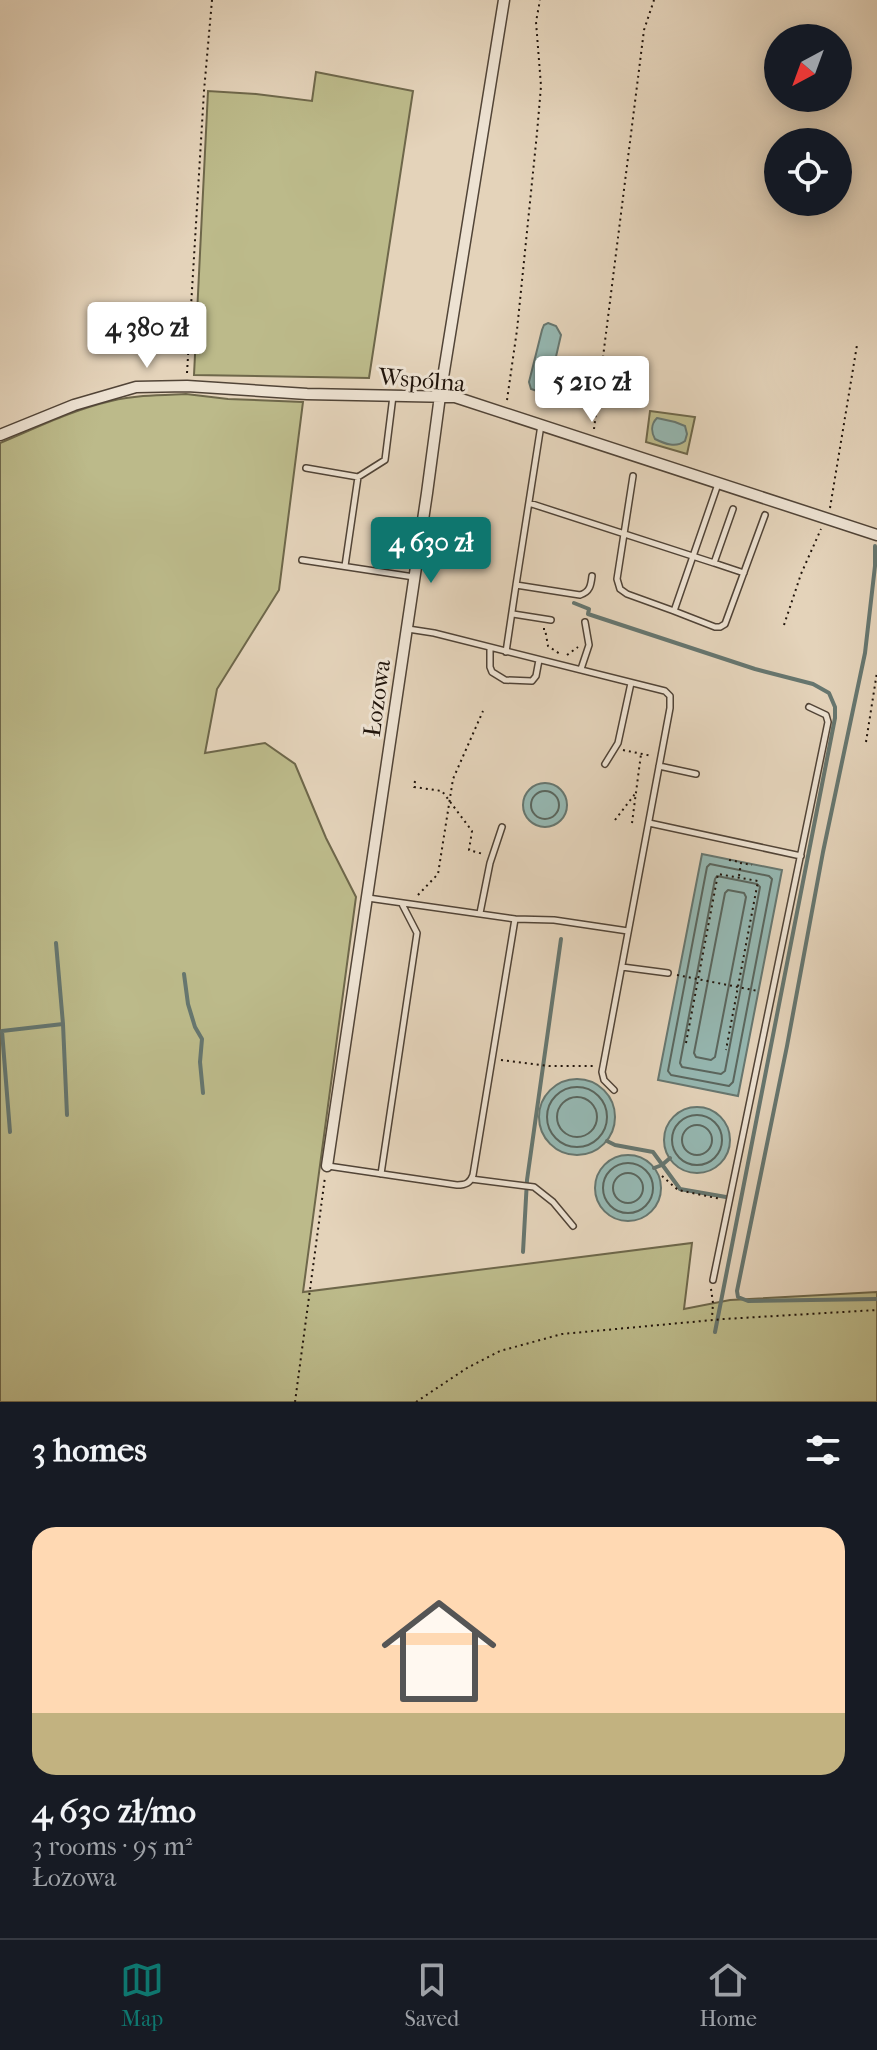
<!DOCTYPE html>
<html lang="en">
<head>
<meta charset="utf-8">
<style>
	:root { --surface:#171b24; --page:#20242c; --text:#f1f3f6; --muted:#9ea1a6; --line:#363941; --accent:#0f766e }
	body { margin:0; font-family:"IM FELL French Canon",serif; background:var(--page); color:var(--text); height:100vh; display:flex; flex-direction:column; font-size:30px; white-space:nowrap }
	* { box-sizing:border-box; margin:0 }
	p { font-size:26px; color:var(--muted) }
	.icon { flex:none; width:44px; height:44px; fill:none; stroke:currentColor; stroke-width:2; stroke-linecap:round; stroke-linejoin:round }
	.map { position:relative; height:1402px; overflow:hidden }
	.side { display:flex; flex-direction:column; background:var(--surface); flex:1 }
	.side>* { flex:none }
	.needle { width:52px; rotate:221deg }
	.controls { position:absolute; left:764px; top:24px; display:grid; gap:16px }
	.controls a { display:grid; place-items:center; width:88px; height:88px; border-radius:50%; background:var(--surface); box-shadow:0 4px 20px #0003; font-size:40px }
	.price { position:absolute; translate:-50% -68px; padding:0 18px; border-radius:8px; background:#fff; color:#222; font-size:26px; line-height:52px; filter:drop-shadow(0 2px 4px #0008) }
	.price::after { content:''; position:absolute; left:50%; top:48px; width:24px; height:18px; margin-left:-12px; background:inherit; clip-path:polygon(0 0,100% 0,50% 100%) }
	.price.active { background:var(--accent); color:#fff }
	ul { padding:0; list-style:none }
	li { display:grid; align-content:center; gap:16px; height:424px; padding:0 32px }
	li span { display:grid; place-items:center; height:248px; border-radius:24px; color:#555 }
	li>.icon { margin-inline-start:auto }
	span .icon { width:144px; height:144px; fill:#fffc; stroke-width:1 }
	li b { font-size:34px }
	h2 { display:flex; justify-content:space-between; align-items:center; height:96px; padding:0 32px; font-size:34px }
	.dock { display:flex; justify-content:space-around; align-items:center; height:112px; border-top:2px solid var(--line); background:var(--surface); font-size:22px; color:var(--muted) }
	.dock a { display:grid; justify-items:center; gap:4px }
	.dock .active { color:var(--accent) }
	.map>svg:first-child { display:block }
	.green { fill:#bcba8a; stroke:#6e674a; stroke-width:2 }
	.water { fill:#95b7b1; stroke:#66766f; stroke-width:2 }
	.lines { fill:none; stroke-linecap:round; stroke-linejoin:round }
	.shore { stroke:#5a665e; stroke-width:2 }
	.stream { stroke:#66766f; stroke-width:4 }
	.lane-casing { stroke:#514437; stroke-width:8 }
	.street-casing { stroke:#514437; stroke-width:13 }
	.path { stroke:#20140b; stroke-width:2; stroke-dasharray:2 4; stroke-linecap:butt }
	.lane { stroke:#ede2d2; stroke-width:5 }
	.street { stroke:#ede2d2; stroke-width:10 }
	.labels { text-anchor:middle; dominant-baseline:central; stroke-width:6; stroke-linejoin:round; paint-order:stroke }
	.street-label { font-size:24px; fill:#20140b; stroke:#ede2d2 }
</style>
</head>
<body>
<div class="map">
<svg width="877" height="1402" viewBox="0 0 877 1402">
	<rect width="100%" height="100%" fill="#e4d3ba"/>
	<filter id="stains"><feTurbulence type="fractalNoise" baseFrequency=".0025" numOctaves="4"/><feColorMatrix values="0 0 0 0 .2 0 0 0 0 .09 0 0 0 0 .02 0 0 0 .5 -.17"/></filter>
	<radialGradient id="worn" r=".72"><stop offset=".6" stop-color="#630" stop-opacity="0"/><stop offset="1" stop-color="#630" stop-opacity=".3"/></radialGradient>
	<path class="green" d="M316,72L413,91L369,378L194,375L208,91L256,94L312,101Z
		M186,394L228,399L303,402L279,590L217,689L205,753L265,743L295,764L326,838L356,897L303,1292L692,1243L684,1309L730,1300L877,1292V1402H0V443C36,428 72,410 111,401C136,395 161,395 186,394Z
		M650,411L695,417L687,454L646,442Z"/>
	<path class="water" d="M548,323L556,326L561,335L549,387L543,393L531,389L529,382L542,330L544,325Z
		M657,418L675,422L685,426L687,434L685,441C676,448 665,444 655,439C651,432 651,424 657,418Z
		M523 805a22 22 0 1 1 44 0a22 22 0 1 1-44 0Z
		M702,854L782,870L738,1096L658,1080Z
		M539 1117a38 38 0 1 1 76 0a38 38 0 1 1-76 0Z
		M664 1140a33 33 0 1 1 66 0a33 33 0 1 1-66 0Z
		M595 1188a33 33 0 1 1 66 0a33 33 0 1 1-66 0Z"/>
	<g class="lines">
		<path class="shore" d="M531 805a14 14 0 1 1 28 0a14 14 0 1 1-28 0Z
			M710,864L769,876L772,879L733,1082L729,1086L671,1075L668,1071L707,867Z
			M717,876L757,884L760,887L725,1071L721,1074L682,1067L680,1063L715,879Z
			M728,890L744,893L746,897L715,1057L711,1060L696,1057L694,1053L725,893Z
			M547 1117a30 30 0 1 1 60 0a30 30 0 1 1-60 0Z
			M557 1117a20 20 0 1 1 40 0a20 20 0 1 1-40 0Z
			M672 1140a25 25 0 1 1 50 0a25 25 0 1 1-50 0Z
			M682 1140a15 15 0 1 1 30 0a15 15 0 1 1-30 0Z
			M603 1188a25 25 0 1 1 50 0a25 25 0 1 1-50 0Z
			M613 1188a15 15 0 1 1 30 0a15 15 0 1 1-30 0Z"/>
		<path class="stream" d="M875,546V566L865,653L823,852L787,1046L737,1291L738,1297L748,1301L877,1299
			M574,603L589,609L588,614L755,669L813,684L829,693L835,707V718L715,1332
			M184,974L188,1004L195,1027L202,1039L200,1062L203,1093
			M63,1024L67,1115
			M10,1132L2,1031L63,1024L56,943
			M607,1141L615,1145L653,1152L680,1189L726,1197
			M654,1168L662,1165L670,1158
			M523,1252L527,1180L561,939"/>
		<g class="lane-casing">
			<path id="lane" d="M541,425L516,585L580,595C590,592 591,585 592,576
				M306,468L358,477
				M633,476L617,579L620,589L627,594L674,611
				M718,484L674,611L715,627H720L725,624L765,515
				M529,503L714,563L733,509
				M302,560L414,577
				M714,563L744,573
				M345,566L358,477L385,460L393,396
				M513,614L551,620
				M408,629L434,633L665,691L670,696V708L602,1072L604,1080L614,1090
				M490,648V667L492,672L505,680L532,681L536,676L539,660
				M506,652L516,585
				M581,669L589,645L585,622
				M605,764L618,743L631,683
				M659,766L696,774
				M649,823L801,856
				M368,898L515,919L554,920L628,931
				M480,913L490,863L502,827
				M622,967L668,973
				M328,1166L457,1185C466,1185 470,1183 473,1175L515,919
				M381,1174L417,933L402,904
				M471,1179L534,1187L553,1202L573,1226
				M713,1280L828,722L826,715L809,707"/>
		</g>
		<g class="street-casing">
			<path id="street" d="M0,435L74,405L136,387L187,386L307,394L455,397L877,535
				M327,1166L427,493L440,396L504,0"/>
		</g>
		<path class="path" d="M187,373L204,91L212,0
			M507,400L517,330L537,133L541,86L536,22L540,0
			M594,429L644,30L654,0
			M830,508L857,345
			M784,625L801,574L821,529
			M543,629H545L548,646L560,654
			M567,655L578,647
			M866,742L877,672
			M623,750L652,756
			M415,781L414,787L442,791L472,831L469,850L483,854
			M615,820L635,794
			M632,823L641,754
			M729,860L740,862
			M739,876L741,863L752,865
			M418,895L438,874L453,779L483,711
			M677,975L758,991
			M686,1043L718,874L758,881L726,1050
			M501,1060L549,1066H594
			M662,1176L678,1190L721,1199
			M711,1289L713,1303L712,1318
			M295,1402L325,1177
			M416,1402L467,1368L500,1351L562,1334L724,1319L877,1310"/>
		<use href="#lane" class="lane"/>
		<use href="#street" class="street"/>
	</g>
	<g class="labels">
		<g class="street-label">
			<text transform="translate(422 380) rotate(5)">Wspólna</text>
			<text transform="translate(377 698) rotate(-82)">Łozowa</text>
		</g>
	</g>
	<rect width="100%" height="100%" filter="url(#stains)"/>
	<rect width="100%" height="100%" fill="url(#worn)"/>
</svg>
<div class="controls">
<a><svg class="needle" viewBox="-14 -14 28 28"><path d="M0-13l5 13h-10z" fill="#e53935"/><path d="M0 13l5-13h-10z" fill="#9ea1a6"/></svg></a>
<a><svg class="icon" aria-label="locate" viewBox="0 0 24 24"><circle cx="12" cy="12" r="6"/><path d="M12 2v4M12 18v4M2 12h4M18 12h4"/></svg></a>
</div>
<b class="price" style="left:147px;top:370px">4 380 zł</b>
<b class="price" style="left:592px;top:424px">5 210 zł</b>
<b class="price active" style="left:431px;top:585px">4 630 zł</b>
</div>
<section class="side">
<h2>3 homes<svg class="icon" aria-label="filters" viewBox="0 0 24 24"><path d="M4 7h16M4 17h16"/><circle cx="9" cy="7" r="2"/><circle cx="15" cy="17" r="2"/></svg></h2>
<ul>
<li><span style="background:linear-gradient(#ffd9b3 75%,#c2b280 0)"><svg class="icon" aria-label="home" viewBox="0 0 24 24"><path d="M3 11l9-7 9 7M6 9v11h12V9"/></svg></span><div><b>4 630 zł/mo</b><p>3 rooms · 95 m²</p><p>Łozowa</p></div></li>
</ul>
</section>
<nav class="dock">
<a class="active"><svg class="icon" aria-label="map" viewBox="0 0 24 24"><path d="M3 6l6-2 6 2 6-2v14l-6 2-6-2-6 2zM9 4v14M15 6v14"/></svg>Map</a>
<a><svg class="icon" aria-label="saved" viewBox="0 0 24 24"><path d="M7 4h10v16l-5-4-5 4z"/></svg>Saved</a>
<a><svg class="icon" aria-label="home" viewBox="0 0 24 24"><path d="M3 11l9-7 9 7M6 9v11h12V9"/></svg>Home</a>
</nav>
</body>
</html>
